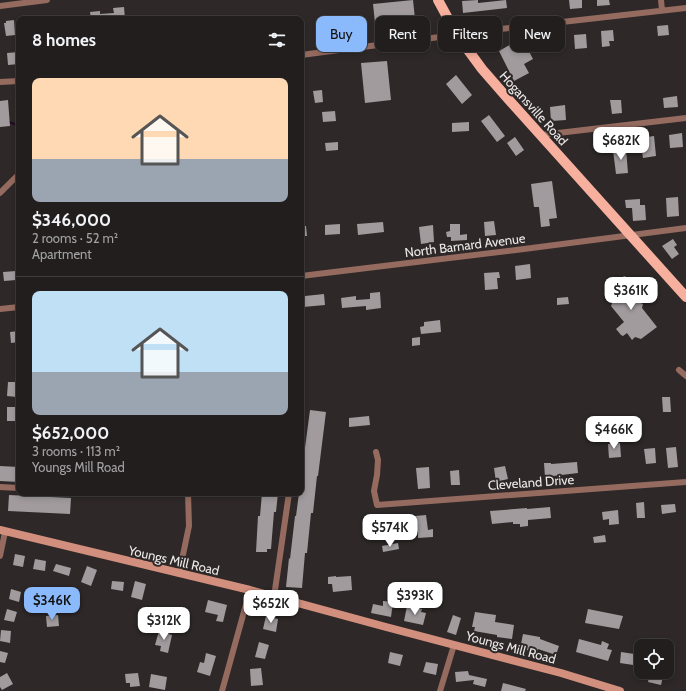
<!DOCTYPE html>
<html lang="en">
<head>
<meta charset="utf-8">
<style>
	:root { --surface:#221e1e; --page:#2a2727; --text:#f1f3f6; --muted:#a2a2a4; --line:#3f3c3c; --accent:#8bbafc }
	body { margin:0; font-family:Cabin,sans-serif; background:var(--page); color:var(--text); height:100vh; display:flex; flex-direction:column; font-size:15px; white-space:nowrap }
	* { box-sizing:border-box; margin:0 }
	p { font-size:13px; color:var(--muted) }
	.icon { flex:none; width:22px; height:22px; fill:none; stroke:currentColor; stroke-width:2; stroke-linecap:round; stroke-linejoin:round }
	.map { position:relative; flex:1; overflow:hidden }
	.drawer { position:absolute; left:16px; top:16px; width:288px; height:480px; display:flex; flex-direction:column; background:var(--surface); border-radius:8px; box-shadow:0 2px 6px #0003,0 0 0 1px var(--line) }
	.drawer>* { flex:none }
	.hud { position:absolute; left:316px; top:16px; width:310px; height:36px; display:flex; gap:8px }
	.tools { position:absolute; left:634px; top:639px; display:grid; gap:8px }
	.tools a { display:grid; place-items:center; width:40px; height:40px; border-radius:8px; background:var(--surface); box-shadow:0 2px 6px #0003,0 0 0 1px var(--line); font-size:20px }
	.price { position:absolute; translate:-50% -34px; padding:0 9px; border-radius:8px; background:#fff; color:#222; font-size:13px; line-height:26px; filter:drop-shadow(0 1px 2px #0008) }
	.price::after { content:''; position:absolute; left:50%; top:24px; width:12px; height:9px; margin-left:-6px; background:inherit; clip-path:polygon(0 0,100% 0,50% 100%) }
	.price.active { background:var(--accent); color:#111 }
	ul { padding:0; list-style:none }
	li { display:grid; align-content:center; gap:8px; height:212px; padding:0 16px }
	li+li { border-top:1px solid var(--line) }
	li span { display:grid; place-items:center; height:124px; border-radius:8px; color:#555 }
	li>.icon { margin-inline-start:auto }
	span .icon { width:72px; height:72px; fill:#fffc; stroke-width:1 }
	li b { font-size:17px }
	h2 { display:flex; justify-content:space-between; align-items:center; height:48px; padding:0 16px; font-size:17px }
	.chip { padding:0 14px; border-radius:8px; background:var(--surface); box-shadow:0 2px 6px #0003,0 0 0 1px var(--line); font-size:14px; line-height:36px }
	.chip.active { background:var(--accent); color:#111 }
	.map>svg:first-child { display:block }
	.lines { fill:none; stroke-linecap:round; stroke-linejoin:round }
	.stream { stroke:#240825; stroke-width:2 }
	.building { fill:#a19b9e }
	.street { stroke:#956b5f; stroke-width:6 }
	.secondary { stroke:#d28f7d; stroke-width:8 }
	.primary { stroke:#f6b09d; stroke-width:10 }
	.labels { text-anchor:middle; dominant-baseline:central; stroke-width:4; stroke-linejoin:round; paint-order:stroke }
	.street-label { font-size:13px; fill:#ece9e9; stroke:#2e2828 }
</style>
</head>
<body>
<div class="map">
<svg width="686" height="691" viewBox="0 0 686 691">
	<rect width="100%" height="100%" fill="#2e2828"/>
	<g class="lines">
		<path class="stream" d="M7,121L19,126"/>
	</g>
	<path class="building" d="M413,0L415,19L375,23L373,4Z
		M478,0V3L506,0L507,8L463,13L462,1Z
		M569,0H582V8L570,9Z
		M597,0H609L610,5L597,6Z
		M124,7L125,19H91L90,12L100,11V14L114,13L113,8Z
		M14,20L15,35L6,36L4,23H6V21Z
		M668,25L669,35L658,36L657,26Z
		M613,30L614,41H609L610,46L602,47L601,31Z
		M586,34L587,48L575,49L574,35Z
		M522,38L533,59L524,64L529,73L514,81L499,51Z
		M19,52V64L8,65L7,53Z
		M387,61L391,100L365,103L361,63Z
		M456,75L472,95L462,104L446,84Z
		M322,90L323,102L315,103L313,91Z
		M677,96L678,107L664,108L663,98Z
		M8,100L10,126L0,127V101Z
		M610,100H621L622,113L612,114Z
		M565,105L566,120L551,121L550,107Z
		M335,111L336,121L323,122L322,112Z
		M489,115L505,136L497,142L481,121Z
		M469,122V131L452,132V123Z
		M682,133L683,147L670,148L669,135Z
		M654,136L656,156L643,158L640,138Z
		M515,137L524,150L516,156L507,143Z
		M338,142V150L326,151L325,143Z
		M626,149L628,173L616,174L613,150Z
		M552,181L557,218L549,219L550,226L541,227L539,207H534L531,184Z
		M678,197L679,216L667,217L666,198Z
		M640,199V205H645L646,220L633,221L632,208H626L625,200Z
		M494,221L496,235L485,236L484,222Z
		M383,222L384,232L358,235L357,224Z
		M340,224V234L325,235V225Z
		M450,224H460V235L467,234V240L451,241V237H447L446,232L450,231Z
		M433,225L434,242L421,244L419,227Z
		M301,226H306L307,236H301Z
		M673,239L677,245L674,247L679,254L672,259L662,246Z
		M530,264L531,278L516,280L515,266Z
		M16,271V280L4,281L3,272Z
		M499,272L500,278H497L498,289L485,290L484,273Z
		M624,276L631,279L639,289L628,298L643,304L642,308L657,327L641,339L635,337L632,340L627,333L623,336L621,335L616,329L624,322L611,306L613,301L610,297L622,287L617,282Z
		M380,292L381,308L366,310V306L342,308L341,298L356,296V300L370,299V293Z
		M324,294L325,305L303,307L302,299L305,298V296Z
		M568,297L569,304L557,305V298Z
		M440,320L441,332L421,334L420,327L424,326V322Z
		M19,331V342L11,343L10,332Z
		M420,337V345L412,346V338Z
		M8,382H18L17,397L7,396Z
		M662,397H670L671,412H663Z
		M7,407H17V421H7Z
		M310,410L326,412L318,476H317L313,513H311L307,553H305L302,588L286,587L289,558L290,559L295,516H296L299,493H301V478Z
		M369,416L370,425L349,427V418Z
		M620,443L621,457L609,458L608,444Z
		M676,447L678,467L668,468L666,448Z
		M655,448L656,463L646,464L644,449Z
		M577,462L578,473L545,477L544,463H551V464Z
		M0,466L19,467V482L0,481Z
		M505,466L508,479L496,482L494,468Z
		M429,467L430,488L418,489L416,468Z
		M459,470L460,485H451L450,471Z
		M262,493H278L276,512H274L271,549H267V552H256L258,516H260Z
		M9,495L71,498L70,514L8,511Z
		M644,502L645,518H637L636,503Z
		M675,504L676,512L662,514L661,505Z
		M550,507L551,518L528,520V526L520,527V524H513V522L492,524L490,511L527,508V509Z
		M618,510L619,524L609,525V519L603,520L602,512Z
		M426,515L428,530L433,529V537L418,538V531L399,533L398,525L383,526V519Z
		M605,535L606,542L594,543L593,537Z
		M398,543L399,549L383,552L382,546Z
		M15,554L25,556L23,567L13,565Z
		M35,559L46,561L45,571L33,569Z
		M56,564L71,568L69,576L53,571Z
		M87,566L97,570L91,586L81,582Z
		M336,576V577L351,576L352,590L333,592L332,584H328V577Z
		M112,581L124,582L123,591L111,589Z
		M135,581L146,584L142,600L131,597Z
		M11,589L21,592L19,602L9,599Z
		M208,600L227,605L223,622L216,621L218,615L205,612Z
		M383,601L393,602L391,617L371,613L373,604L383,606Z
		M407,606L422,609L421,612L426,613L423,625L404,621Z
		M7,609L17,612L14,622L4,620Z
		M588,609L623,616L619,629L585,623Z
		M475,612L496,615L495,622L514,625L512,639L497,637V635L474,631L475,627H472Z
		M58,615L59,626L47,627L46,616Z
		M175,615L187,618L184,633L171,630Z
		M453,615L461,618L456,635L447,632Z
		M266,616L278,619L276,632L263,629Z
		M1,630L11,631L10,643L0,641Z
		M159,631L172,635L168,653L160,651L161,646L155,645Z
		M523,634L540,637V639L559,646L556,655L538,649L537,652L520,649Z
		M659,638L670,640L669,646H657Z
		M579,639L601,645L602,641L609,644L607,649L612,650L608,661L576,652Z
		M259,642L269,645L265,659L255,657Z
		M0,651L8,653L5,663L0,662Z
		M390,652L403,655L400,666L388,663Z
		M621,652L641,655L640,666L620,663Z
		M206,653L216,656L210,676L197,672L200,662L204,663Z
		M426,662L438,664L436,675L423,672Z
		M261,668L263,685L251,686L250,669Z
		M468,671L469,675L487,679L485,687L473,684L474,680L456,682L455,672Z
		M650,672H664L661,685L648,682Z
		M7,673L13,684L2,690L0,687V677Z
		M138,673L140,686L130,687V683H126L125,674Z
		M151,674L167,677L165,690L149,687Z
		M503,683L526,689L525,691H501Z"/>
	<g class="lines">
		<path class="street" d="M661,0L662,10
			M0,6L47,0
			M301,55L509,28L686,8
			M0,82L19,81
			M541,135L686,118
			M0,193L19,174
			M301,276L524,249L686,228
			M0,309L19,307
			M679,370L686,376
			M376,452L378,460L377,475L374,491L377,505L686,482
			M0,487L19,488
			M0,556L5,532
			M179,574L189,526L188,493
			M274,597L289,493
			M222,691L250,590
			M440,691L454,645"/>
		<path class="secondary" d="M0,530L250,590L386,627L561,673L620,691"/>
		<path class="primary" d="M438,0L457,35L482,69L509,100L686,297"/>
	</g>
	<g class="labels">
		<g class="street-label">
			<text transform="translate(534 108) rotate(48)">Hogansville Road</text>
			<text transform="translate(465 245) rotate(-7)">North Barnard Avenue</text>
			<text transform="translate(531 482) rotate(-4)">Cleveland Drive</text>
			<text transform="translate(174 560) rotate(13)">Youngs Mill Road</text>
			<text transform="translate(511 647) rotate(15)">Youngs Mill Road</text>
		</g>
	</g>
</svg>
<div class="tools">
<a><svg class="icon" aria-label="locate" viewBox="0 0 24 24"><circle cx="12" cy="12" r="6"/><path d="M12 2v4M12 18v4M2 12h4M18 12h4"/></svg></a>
</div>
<b class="price" style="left:621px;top:161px">$682K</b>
<b class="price" style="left:631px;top:311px">$361K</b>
<b class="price" style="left:614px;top:450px">$466K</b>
<b class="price" style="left:390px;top:548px">$574K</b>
<b class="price" style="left:415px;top:616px">$393K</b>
<b class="price active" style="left:52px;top:621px">$346K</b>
<b class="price" style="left:271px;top:624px">$652K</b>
<b class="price" style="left:164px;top:641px">$312K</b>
<div class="hud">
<a class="chip active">Buy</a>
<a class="chip">Rent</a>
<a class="chip">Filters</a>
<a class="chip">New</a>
</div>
<section class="drawer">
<h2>8 homes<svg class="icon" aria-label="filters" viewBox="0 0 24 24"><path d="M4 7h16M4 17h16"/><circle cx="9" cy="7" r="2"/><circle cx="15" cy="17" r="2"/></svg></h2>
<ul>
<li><span style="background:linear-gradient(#ffd9b3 65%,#9aa5b1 0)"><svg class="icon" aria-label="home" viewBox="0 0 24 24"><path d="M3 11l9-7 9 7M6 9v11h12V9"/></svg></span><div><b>$346,000</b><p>2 rooms · 52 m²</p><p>Apartment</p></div></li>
<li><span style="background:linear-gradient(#bfe0f5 65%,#9aa5b1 0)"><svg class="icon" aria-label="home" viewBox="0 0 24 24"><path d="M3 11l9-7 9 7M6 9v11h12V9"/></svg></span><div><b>$652,000</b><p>3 rooms · 113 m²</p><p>Youngs Mill Road</p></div></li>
</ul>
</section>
</div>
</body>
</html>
